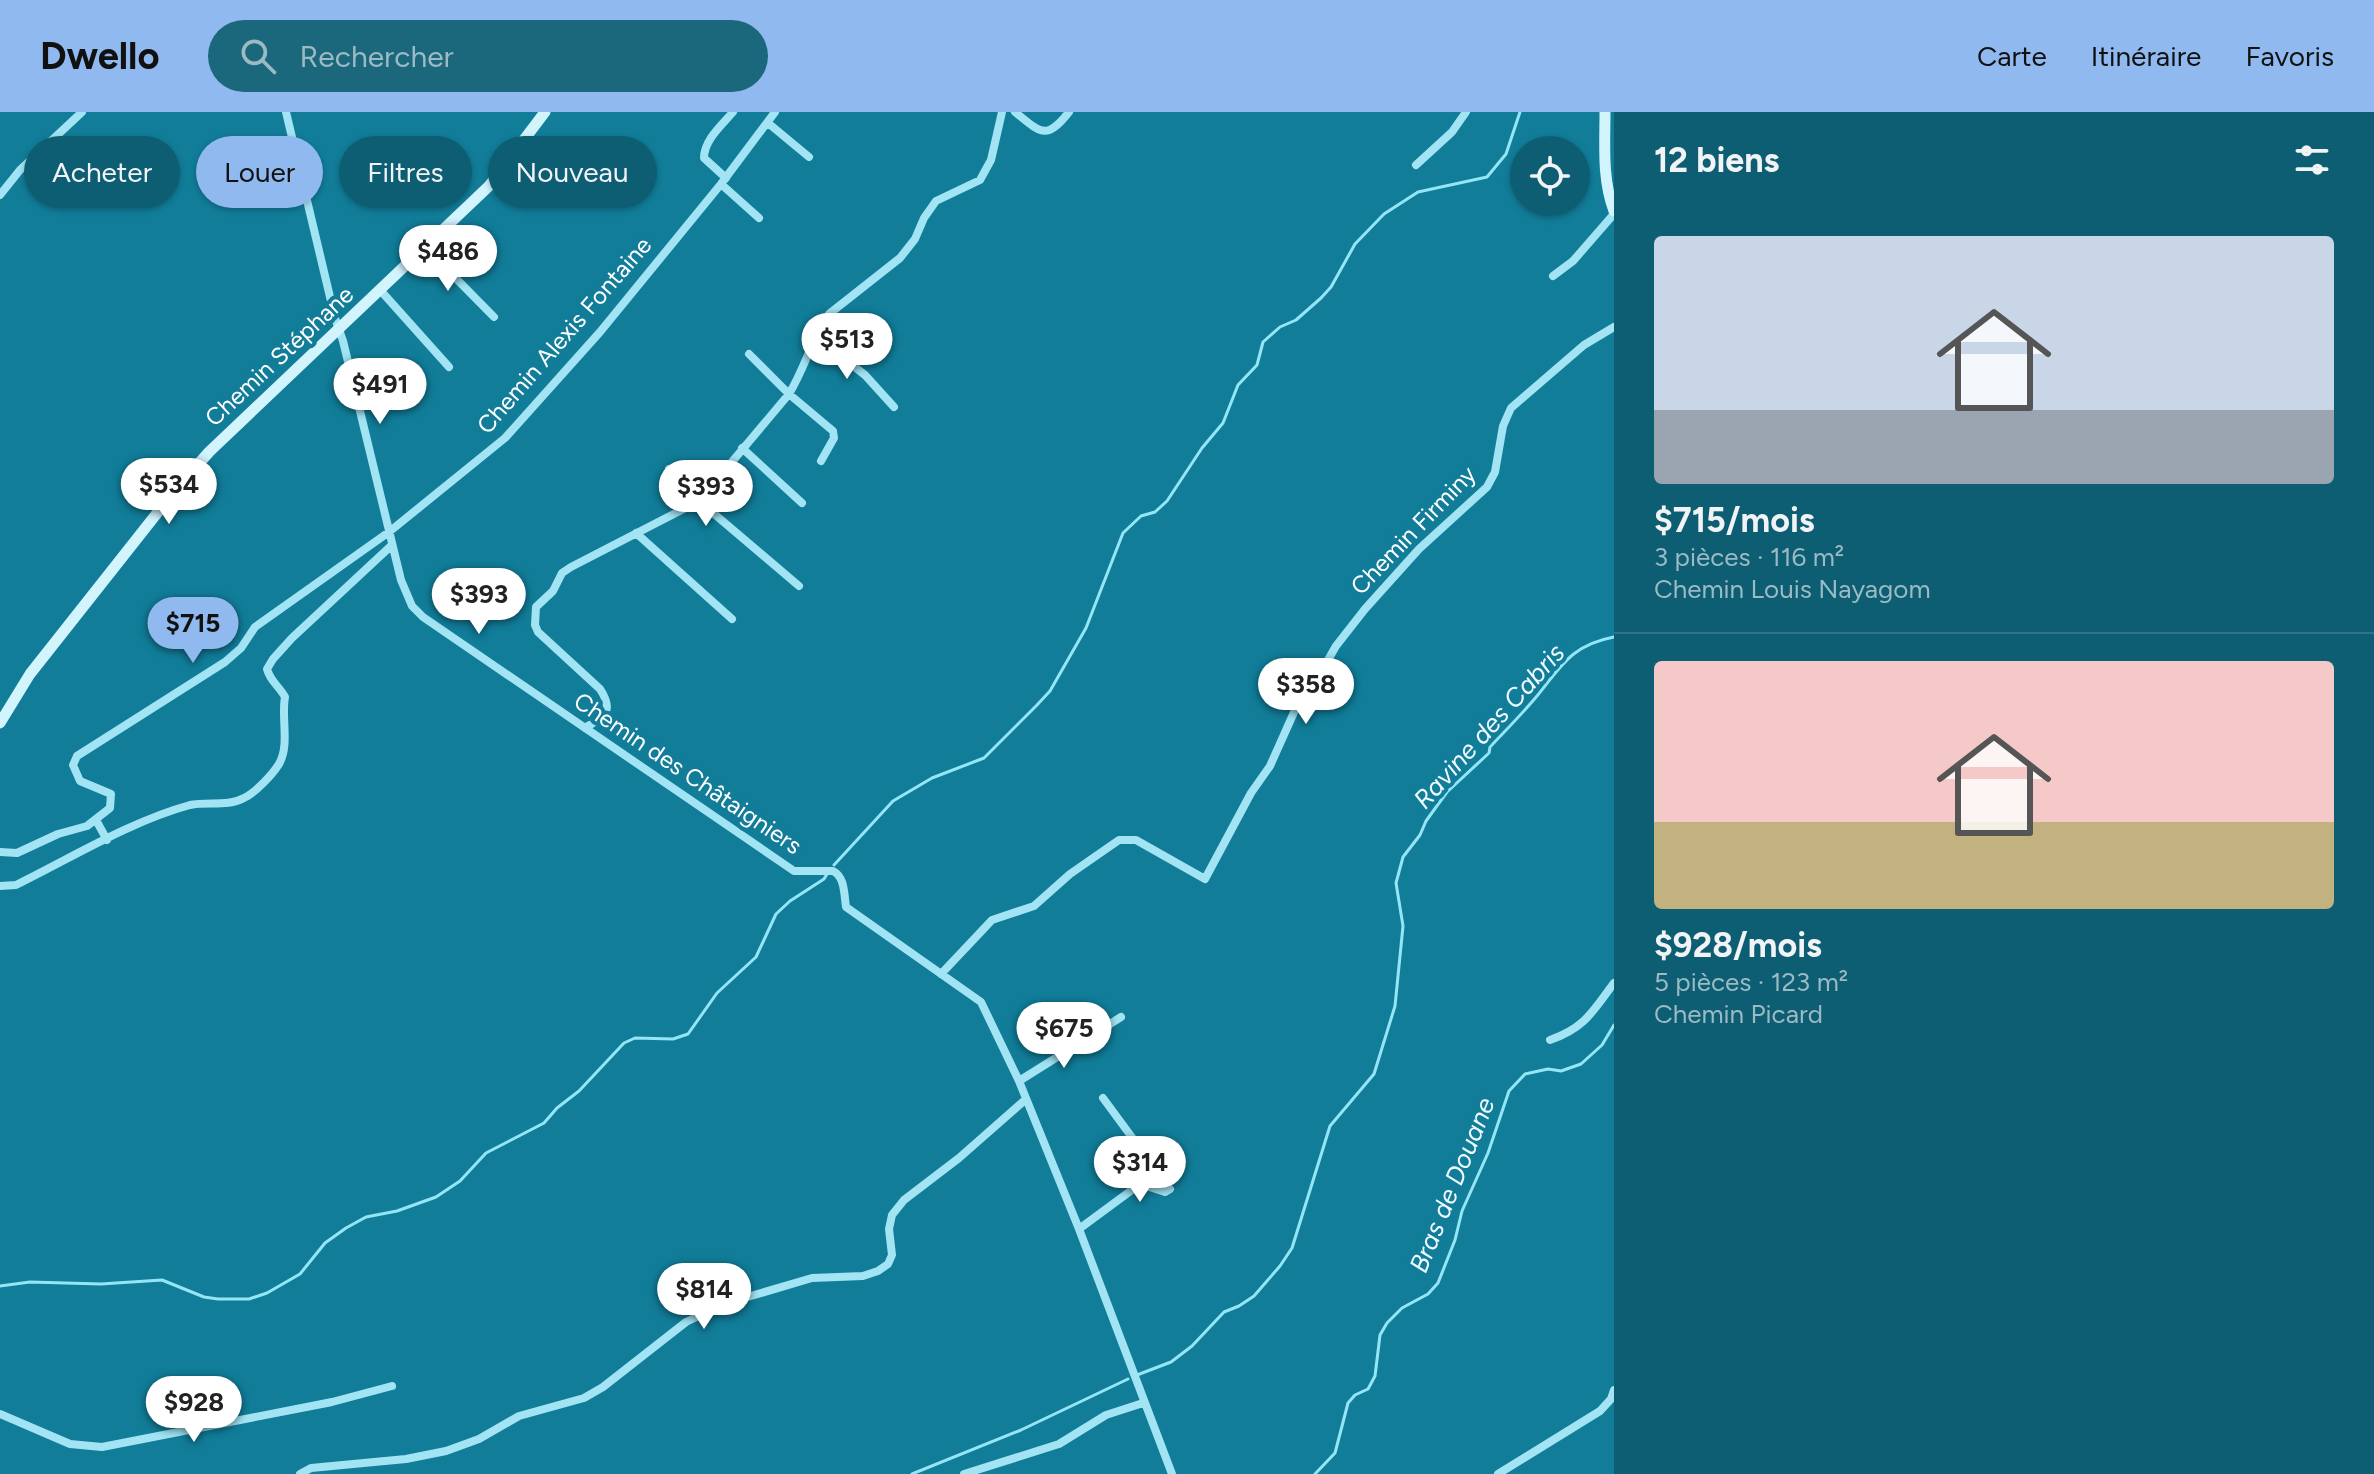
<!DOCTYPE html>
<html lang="fr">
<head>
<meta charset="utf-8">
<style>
	:root { --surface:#0d5e73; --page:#1b677b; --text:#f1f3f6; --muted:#9abac4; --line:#2d7385; --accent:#90b9f0 }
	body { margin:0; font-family:Figtree,sans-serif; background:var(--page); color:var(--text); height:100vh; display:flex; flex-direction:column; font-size:30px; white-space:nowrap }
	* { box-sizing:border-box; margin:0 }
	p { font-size:26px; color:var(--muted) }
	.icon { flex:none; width:44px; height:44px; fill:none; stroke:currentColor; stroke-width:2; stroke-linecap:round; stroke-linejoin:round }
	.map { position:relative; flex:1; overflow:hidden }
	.drawer { display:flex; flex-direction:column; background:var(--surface); width:760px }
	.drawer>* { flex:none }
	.guide { position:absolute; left:24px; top:24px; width:760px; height:72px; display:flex; gap:16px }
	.fabs { position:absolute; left:1510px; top:24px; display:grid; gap:16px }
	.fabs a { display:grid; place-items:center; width:80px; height:80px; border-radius:50%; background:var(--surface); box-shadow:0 2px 6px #0004; font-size:40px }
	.price { position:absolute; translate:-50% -68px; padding:0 18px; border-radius:28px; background:#fff; color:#222; font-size:26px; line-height:52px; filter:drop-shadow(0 2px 4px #0008) }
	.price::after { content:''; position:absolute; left:50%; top:48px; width:24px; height:18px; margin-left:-12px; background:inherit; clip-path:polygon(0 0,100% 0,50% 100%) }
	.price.on { background:var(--accent); color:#111 }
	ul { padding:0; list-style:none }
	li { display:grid; align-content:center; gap:16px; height:424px; padding:0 40px }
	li+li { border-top:2px solid var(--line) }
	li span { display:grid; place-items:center; height:248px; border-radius:8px; color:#555 }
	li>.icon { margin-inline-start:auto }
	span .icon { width:144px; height:144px; fill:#fffc; stroke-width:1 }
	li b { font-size:34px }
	h2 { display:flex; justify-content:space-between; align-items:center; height:96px; padding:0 40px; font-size:34px }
	.tag { padding:0 28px; border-radius:36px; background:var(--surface); box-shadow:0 2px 6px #0004; font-size:28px; line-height:72px }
	.tag.on { background:var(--accent); color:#111 }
	header { display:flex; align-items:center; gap:48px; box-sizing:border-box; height:112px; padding:0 40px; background:var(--accent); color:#111 }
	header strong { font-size:38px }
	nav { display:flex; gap:44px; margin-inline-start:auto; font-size:28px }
	.search { width:560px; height:72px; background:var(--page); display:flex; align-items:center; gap:20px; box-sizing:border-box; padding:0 28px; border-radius:44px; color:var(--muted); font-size:30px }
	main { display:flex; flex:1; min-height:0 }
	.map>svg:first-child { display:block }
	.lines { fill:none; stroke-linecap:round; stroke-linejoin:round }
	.stream { stroke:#94e6f7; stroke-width:3 }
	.minor { stroke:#a2e4f4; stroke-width:8 }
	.secondary { stroke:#d2f4fd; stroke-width:11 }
	.labels { text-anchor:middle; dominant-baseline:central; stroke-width:8; stroke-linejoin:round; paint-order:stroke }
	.street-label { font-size:24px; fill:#fff; stroke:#117d99 }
	.water-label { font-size:26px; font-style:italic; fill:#effbfe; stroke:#117d99 }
</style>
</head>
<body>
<header>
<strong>Dwello</strong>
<div class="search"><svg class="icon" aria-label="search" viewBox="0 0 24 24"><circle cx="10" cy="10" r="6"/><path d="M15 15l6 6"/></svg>Rechercher</div>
<nav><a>Carte</a><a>Itinéraire</a><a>Favoris</a></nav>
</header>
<main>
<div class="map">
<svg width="1614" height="1362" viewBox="0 0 1614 1362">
	<rect width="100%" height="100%" fill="#117d99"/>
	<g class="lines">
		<path class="stream" d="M834,753L893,689L932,666L984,646L1037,593L1050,579L1086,516L1123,421L1141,404L1155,400L1167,389L1202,336L1223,311L1238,273L1257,253L1263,230L1280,215L1296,208L1321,186L1331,175L1355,132L1384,102L1418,80L1487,65L1506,42L1520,0
			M0,1174L30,1170L101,1172L162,1168L204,1185L218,1187H249L267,1181L300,1162L325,1131L346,1116L366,1105L397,1099L436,1085L460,1069L486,1041L544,1011L557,996L579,979L624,931L635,926L673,927L688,922L717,881L756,845L776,802L790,789L824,767L827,762
			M1137,1263L1171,1250L1192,1234L1224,1200L1239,1194L1254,1184L1280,1154L1292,1136L1330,1014L1374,962L1395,894L1403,814L1396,771L1403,745L1420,723L1426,709L1447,680L1489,641L1490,635C1506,618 1522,602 1537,584C1562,553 1572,533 1614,525
			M912,1362L1021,1318L1128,1267
			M1315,1362L1335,1341L1348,1291L1355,1283L1368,1277L1375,1264L1380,1223L1387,1211L1402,1196L1428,1182L1438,1171L1455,1128L1462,1099L1488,1041L1509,979L1525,962L1548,957L1561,959L1581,952L1602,933L1614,913"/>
		<path class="minor" d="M286,0L335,206L343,229L401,468L412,494L423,505L794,759H833C845,765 844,782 846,795L981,890L1019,969L1079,1117L1172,1362
			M1015,0C1041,21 1046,29 1069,0
			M768,11L809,45
			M1416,53L1452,20L1466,0
			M726,66L704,46C704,28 722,13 733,0
			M721,72L759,106
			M0,83L20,58L82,0
			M426,136L494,205
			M1553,164L1573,149L1614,102
			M381,179L449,255
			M816,225L865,263L894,295
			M749,242L789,282L833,319L834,326L821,349
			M742,336L802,391
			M669,357L699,389L799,474
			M636,421L732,507
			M585,616C604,604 615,600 600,577L538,520L535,513L536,495L553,479L562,461L571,455L699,389L789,282C805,256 812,226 829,202L900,146L915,127L924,106L936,89L980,68L991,48L1002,0
			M96,708L107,728
			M0,740L17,741L58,722L87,714L110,696L111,682L80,669L73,653L77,644L225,550L241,536L255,515L389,420L505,326L600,220L721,72L775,0
			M0,774L16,773C71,746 131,709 190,693C207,689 228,695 244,686C256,680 272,663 279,652C290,633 281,606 285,585C279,574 270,569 267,557L273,547L292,526L392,433
			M941,862L992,808L1034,794L1070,762L1119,728H1136L1205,767L1251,681L1270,654L1295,598L1316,569L1336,534L1365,497L1419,437L1487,375L1495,360L1503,314L1511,296L1584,233L1614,215
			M1550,928C1585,916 1593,899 1614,871
			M1019,969L1121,905
			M1103,986L1170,1077L1165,1080L1140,1072
			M1079,1117L1140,1072V1037
			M0,1302L70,1332L102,1335L332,1290L392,1274
			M300,1362L311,1356L406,1347L446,1339L479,1327L519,1304L584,1286L603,1275L686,1210L724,1192L812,1166L863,1164L878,1159L888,1152L892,1143L889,1117L892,1103L904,1088L959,1046L1025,988
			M964,1362L1059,1332L1106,1303L1143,1291
			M1498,1362L1600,1299L1611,1287L1614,1278"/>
		<path class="secondary" d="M1605,0C1605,32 1602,68 1614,99
			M0,611L30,562L173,381L209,340L489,74L545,0"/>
	</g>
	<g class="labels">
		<g class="street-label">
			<text transform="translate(564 223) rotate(-49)">Chemin Alexis Fontaine</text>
			<text transform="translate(279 244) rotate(-43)">Chemin Stéphane</text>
			<text transform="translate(1413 418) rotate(-46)">Chemin Firminy</text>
			<text transform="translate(688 661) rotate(34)">Chemin des Châtaigniers</text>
		</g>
		<g class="water-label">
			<text transform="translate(1489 614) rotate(-48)">Ravine des Cabris</text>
			<text transform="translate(1452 1073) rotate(-68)">Bras de Douane</text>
		</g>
	</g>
</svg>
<div class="fabs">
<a><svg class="icon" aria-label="locate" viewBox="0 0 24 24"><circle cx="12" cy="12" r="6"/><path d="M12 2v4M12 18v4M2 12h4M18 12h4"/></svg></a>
</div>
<b class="price" style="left:448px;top:181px">$486</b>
<b class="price" style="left:847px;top:269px">$513</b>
<b class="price" style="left:380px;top:314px">$491</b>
<b class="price" style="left:169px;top:414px">$534</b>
<b class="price" style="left:706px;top:416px">$393</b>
<b class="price" style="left:479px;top:524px">$393</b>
<b class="price on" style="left:193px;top:553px">$715</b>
<b class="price" style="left:1306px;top:614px">$358</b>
<b class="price" style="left:1064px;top:958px">$675</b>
<b class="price" style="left:1140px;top:1092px">$314</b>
<b class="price" style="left:704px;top:1219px">$814</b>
<b class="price" style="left:194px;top:1332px">$928</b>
<div class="guide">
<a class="tag">Acheter</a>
<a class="tag on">Louer</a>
<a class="tag">Filtres</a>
<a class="tag">Nouveau</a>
</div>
</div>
<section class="drawer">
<h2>12 biens<svg class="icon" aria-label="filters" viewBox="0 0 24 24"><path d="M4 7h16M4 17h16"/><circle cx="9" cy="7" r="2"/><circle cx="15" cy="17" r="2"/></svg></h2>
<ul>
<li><span style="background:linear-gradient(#c9d6e8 70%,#9aa5b1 0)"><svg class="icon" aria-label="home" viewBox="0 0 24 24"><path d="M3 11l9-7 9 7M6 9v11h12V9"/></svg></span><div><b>$715/mois</b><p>3 pièces · 116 m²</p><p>Chemin Louis Nayagom</p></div></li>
<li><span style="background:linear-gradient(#f6c9c9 65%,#c2b280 0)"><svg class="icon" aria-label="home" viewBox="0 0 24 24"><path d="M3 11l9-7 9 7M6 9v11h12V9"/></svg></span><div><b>$928/mois</b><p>5 pièces · 123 m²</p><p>Chemin Picard</p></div></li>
</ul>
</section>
</main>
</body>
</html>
